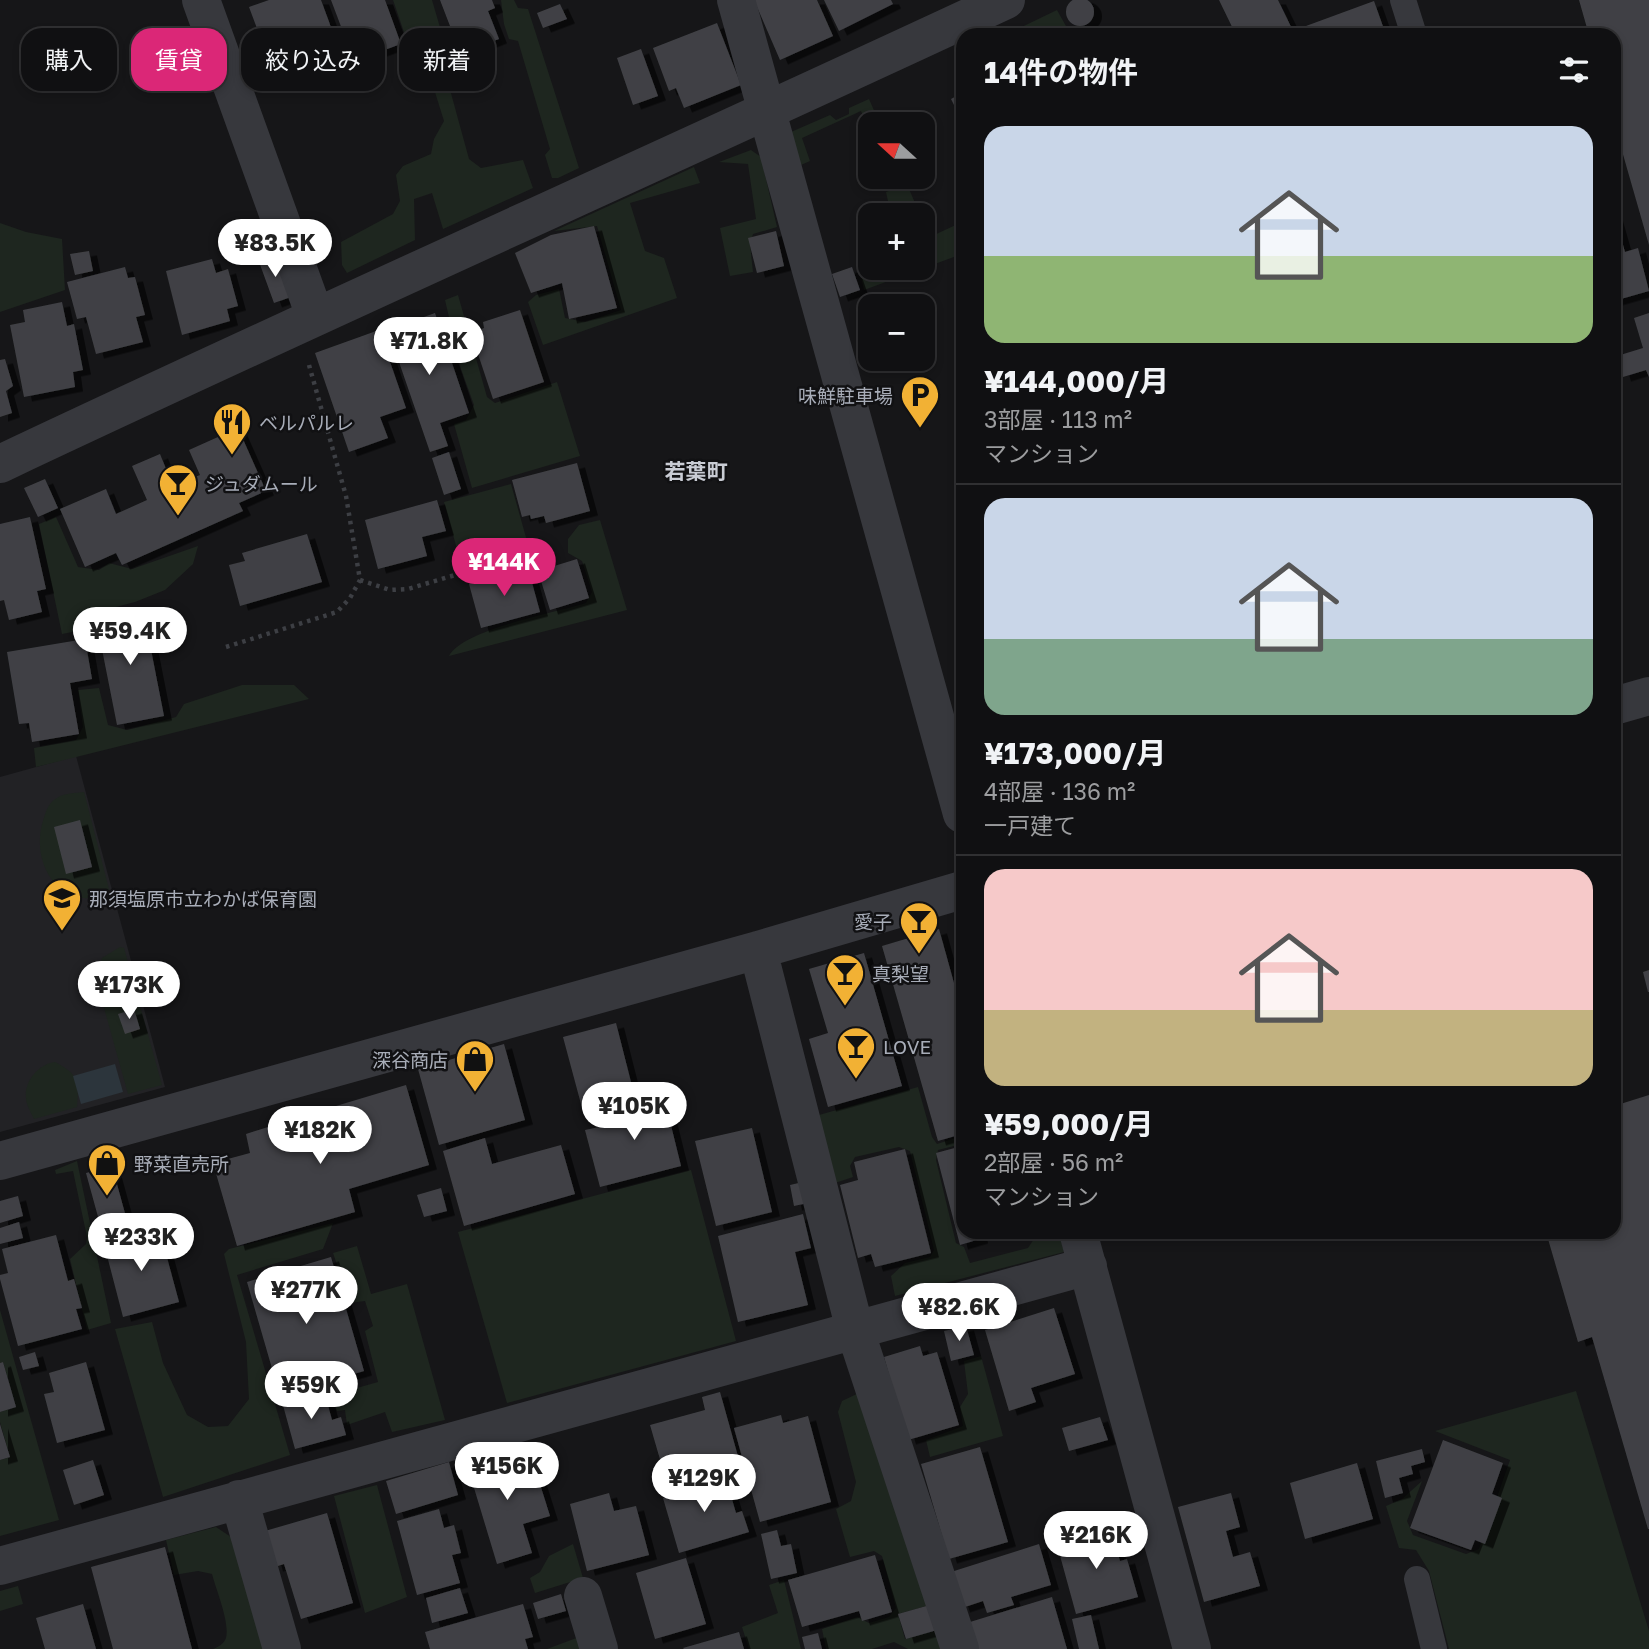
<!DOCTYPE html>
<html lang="ja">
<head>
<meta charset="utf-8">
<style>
	:root { --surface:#101012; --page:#1e1e20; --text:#f1f3f6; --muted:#9c9d9f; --line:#303032; --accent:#db2777 }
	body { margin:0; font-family:"Golos Text","Noto Sans JP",sans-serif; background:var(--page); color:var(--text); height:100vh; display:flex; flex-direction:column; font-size:26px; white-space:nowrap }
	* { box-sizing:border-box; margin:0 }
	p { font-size:23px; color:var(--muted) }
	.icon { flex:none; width:38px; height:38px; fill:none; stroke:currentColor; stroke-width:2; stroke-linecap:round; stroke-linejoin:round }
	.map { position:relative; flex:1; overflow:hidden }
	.side { position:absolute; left:956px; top:28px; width:665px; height:1211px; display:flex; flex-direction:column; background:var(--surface); border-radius:21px; box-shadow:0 4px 10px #0003,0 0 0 2px var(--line) }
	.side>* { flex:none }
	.banner { position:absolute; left:21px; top:28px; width:665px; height:63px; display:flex; gap:14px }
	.needle { width:46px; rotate:291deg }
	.controls { position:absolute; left:858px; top:112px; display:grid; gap:14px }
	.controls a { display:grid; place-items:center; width:77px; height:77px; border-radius:14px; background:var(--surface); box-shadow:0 4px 10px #0003,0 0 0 2px var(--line); font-size:35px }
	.price { position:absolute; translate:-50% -60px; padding:0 16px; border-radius:24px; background:#fff; color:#222; font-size:23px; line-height:46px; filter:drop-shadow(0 2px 4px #0008) }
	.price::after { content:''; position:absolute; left:50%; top:42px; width:21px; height:16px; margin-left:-10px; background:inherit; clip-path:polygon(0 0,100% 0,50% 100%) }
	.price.active { background:var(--accent); color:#fff }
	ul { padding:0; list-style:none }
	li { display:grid; align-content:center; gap:14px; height:371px; padding:0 28px }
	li+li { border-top:2px solid var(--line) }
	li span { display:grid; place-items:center; height:217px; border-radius:21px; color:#555 }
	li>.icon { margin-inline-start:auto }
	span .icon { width:126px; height:126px; fill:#fffc; stroke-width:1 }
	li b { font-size:30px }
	h2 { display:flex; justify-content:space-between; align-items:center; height:84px; padding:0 28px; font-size:30px }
	.pill { padding:0 24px; border-radius:21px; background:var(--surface); box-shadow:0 4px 10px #0003,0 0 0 2px var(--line); font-size:24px; line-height:63px }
	.pill.active { background:var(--accent); color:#fff }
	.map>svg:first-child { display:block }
	.built { fill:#222225 }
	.green { fill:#1e261f }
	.water { fill:#2c353c }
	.building { fill:#404145; filter:url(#shadow) }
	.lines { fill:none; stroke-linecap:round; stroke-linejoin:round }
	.path { stroke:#3d3f44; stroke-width:4.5; stroke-dasharray:3.5 5; stroke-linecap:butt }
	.lane { stroke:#37383d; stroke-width:26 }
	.street { stroke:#37383d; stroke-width:38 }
	.labels { text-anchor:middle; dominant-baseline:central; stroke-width:5; stroke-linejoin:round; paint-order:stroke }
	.poi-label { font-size:19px; fill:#a8adb8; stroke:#111113; text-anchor:start }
	.neighbourhood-label { font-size:21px; font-weight:bold; fill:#c9ccd4; stroke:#111113 }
</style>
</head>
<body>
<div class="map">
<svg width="1649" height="1649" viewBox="0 0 1649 1649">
	<defs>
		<filter id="shadow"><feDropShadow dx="8" dy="4.5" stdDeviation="0" flood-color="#0009"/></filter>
	</defs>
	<rect width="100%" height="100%" fill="#161618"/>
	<path class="built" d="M76,756L165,1087L0,1132V777Z"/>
	<path class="green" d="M393,0H432L449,58L443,64L469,159L481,168L523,160L533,188L443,229L432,193L414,199L415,240L347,273L342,265L341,242L393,214L400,201L396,175L403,166L431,154L434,139L444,121L429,73L406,38Z
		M501,0H514L518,8L528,9L579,168L558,178H552L545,155L550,149L518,41L509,39L504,24Z
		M1057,10L1071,35H1005Z
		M869,99L880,124H870V134L861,111L802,138L810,161L801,165L791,132L830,115L836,120L849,114V108Z
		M751,150L761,157L777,227L753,234L750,244L753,272L730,276L720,228L756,219L748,164L719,162Z
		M694,167L700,183L630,203L645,251L664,258L677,298L543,345L528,302L536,295L559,289L565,318L585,322L621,310L597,226L554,231Z
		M907,184L920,215H891L886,192Z
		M922,219L930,237L962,222V254L864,290L859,268L870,263V268H922Z
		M0,223L26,232L62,239L65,290L0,312Z
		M458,295L487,397L495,403L557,382L580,456L472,488L454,424L466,420L474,405L461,369L445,300Z
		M511,484L527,541L460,560L444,502Z
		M56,517L78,567L99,570L109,563L132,569L198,546L193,564L165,590L135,602L93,613L88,629L62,634L39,524Z
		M600,520L627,610L449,656C464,629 555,613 586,603L592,592L582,561L568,553V539L579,525Z
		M242,685H294L309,699L36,767L34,748L76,740L83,727L78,690L99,688L108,725L127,730L176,717L184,704Z
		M84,792L110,893C102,895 92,899 83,898C47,893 33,852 43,821C46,811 48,803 57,798C64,793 76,793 84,792Z
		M120,947L124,948L162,1085L128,1094L96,979L102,958Z
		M55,1062C79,1075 79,1080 77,1107L34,1119C31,1113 26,1104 26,1098C24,1081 39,1064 55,1062Z
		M918,1087L932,1137L937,1144L962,1136V1144L938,1150L936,1160L956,1243L964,1247L970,1263L1028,1248L1038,1233L1059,1232L1064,1252L895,1296L891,1276L905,1263L930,1257L934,1250L910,1151L899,1147L855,1157L850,1166L853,1177L835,1183L819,1115Z
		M77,1161L111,1323L87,1330L70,1259L86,1244L87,1237L73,1171L56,1174L55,1170Z
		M691,1170L736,1341L507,1403L458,1232Z
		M333,1223L323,1249L237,1275L290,1455L163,1497L115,1329L152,1322L163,1363L187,1415L208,1427L228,1426L249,1399L246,1342L224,1254L229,1249Z
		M357,1246L371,1294L407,1284L445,1420L392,1432L385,1412L347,1425L345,1410L337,1411L332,1395L378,1382L365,1331L373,1326L365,1301L350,1303L333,1253Z
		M0,1310L59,1520L0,1536V1460L10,1457L0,1422V1412L16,1407L3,1362L0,1363Z
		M981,1356L1003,1436L930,1457L926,1440L963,1426L960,1407L968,1394L964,1361Z
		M1576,1391L1649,1631V1649H1449L1429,1571L1416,1550L1399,1548L1386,1506L1402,1499L1422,1481L1407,1521L1413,1535L1466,1554L1479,1549L1510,1460L1435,1431Z
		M861,1392L930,1605L898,1614L905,1639L937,1630L943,1649H908L894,1642L872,1649H826L822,1629L857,1617L869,1623L889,1617L896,1608L882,1556L874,1551L850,1557L836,1509L851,1501L856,1482L838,1412L842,1401Z
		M377,1485L407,1597L365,1613L334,1496Z
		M216,1527L237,1541L263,1649H213C218,1647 224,1644 226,1638C230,1622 216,1590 212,1574L198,1571L174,1575L166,1540Z
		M573,1544L583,1578L535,1593L530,1578L540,1572L549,1556Z
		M784,1580L801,1649H749L742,1627L778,1613L769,1585Z
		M18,1586L23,1604L0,1611V1591Z
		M579,1637L583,1649H547Z"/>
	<path class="water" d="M115,1064L123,1092L81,1104L73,1076Z"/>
	<path class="building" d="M1066 12a14 14 0 1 1 28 0a14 14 0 1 1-28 0Z
		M269,0H321L332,30L267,55L249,7Z
		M331,0H385L401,44L354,61Z
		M440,0H492L495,8L488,11L499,39L455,56L444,29L450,26Z
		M754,0H817L833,36L780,60Z
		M824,0H891L893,4L839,31Z
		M1219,0H1278L1295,35H1236Z
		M1579,0H1649V245L1614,123V35H1589Z
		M1374,1L1386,35H1309L1306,26Z
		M560,4L567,19L543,28L537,13Z
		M717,23L741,85L684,108L676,88L669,91L653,48Z
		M441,38L446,52L432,57L427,43Z
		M641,49L658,96L633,105L617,58Z
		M962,93V121L951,99Z
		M1614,213L1625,252L1638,248L1649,291L1614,301Z
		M594,226L617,308L569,319L562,283L531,293L515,253L551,235Z
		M776,231L784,266L757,273L748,238Z
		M89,251L93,271L75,275L70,254Z
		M276,257L291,297L274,303L258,259Z
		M212,259L216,273L228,269L238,306L227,309L230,321L182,335L166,271Z
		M125,267L128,278L135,277L145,315L136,317L143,342L96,354L86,317L77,319L67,282Z
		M852,267L860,290L840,297L832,274Z
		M62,302L67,326L74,324L83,370L73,372L75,387L24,397L10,325L25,322L23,310Z
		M520,310L544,382L493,399L471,333L484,328L483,322Z
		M435,313L469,413L440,423L448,446L430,452L388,330Z
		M1649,313V377L1646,370L1623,377L1617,356L1643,348L1634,318Z
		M379,330L406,408L380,417L388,438L349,452L315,353Z
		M5,359L13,386L6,391L12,413L0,417V360Z
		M238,428L266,491L239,503L243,511L122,565L116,553L85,567L60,509L106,489L116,514L147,500L132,466L160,454L173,486L200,475L189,450Z
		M449,452L461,489L444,495L432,458Z
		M577,463L590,511L546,523L544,516L531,519L530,515L522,517L512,480Z
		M45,479L58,508L38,517L24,488Z
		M437,500L446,531L422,537L427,556L378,569L365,520Z
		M30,517L46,589L37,591L42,612L9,620L4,600L0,601V524Z
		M307,534L322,582L240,606L229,565L245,561L242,553Z
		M577,559L589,598L550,610L538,571Z
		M528,568L540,612L481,628L469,584Z
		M143,609L164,716L117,725L96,619Z
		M85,639L92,679L70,683L79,734L32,742L29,723L19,724L7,652Z
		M80,820L92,867L66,874L54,827Z
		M939,929L962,1012V1134L938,1141L882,946Z
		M864,953L902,1086L828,1107L809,1039L828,1033L809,969Z
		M1649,970V992H1648L1643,972Z
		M134,1009L140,1029L125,1034L118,1014Z
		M616,1023L633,1090L581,1104L563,1037Z
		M504,1044L525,1120L439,1145L418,1069Z
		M406,1085L429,1165L349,1189L355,1212L237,1246L213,1163L250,1153L246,1134L268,1127L275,1145L313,1134L319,1122L316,1112Z
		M663,1093L681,1166L600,1187L585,1130L599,1127L597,1119L619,1112L618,1104Z
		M1649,1095V1529H1648L1592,1337L1578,1342L1546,1232H1614V1106Z
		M752,1128L772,1212L716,1226L695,1141Z
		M485,1138L492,1164L561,1145L575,1194L464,1226L443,1151Z
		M962,1146V1232H979L980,1239L960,1245L936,1153Z
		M905,1149L931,1253L875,1267L871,1254L858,1258L840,1185L858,1180L854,1162Z
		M112,1166L129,1228L103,1235L86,1173Z
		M803,1182L808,1203L794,1206L790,1185Z
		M441,1188L447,1211L424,1217L417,1195Z
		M18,1196L23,1216L0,1223V1201Z
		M803,1214L811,1248L795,1252L808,1305L738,1322L718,1236Z
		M19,1222L23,1238L0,1244V1228Z
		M159,1228L179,1302L123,1317L104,1244Z
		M56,1235L68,1281L74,1279L82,1308L76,1309L82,1329L18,1346L0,1279V1275L8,1273L2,1249Z
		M331,1257L364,1371L280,1396L247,1282Z
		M1054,1308L1075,1374L1031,1388L1036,1402L1009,1411L985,1330Z
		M966,1326L974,1355L951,1361L944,1331Z
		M920,1346L923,1356L937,1352L959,1425L908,1440L884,1357Z
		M35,1352L39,1366L23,1370L19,1357Z
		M3,1362L16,1407L0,1412V1363Z
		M86,1362L105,1430L57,1443L44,1394L54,1392L49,1373Z
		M301,1392L304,1404L326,1398L332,1420L341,1417L346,1435L295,1449L281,1398Z
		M720,1392L739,1460L666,1480L650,1425L705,1410L702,1397Z
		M781,1415L783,1423L808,1416L831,1502L760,1522L734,1428Z
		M1100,1417L1108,1440L1069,1451L1062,1428Z
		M0,1424L10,1457L0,1460Z
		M1443,1440L1503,1463L1492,1494L1502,1498L1485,1544L1475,1540L1471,1550L1410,1528Z
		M501,1447L508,1469L533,1462L550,1516L523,1524L532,1553L497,1564L465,1458Z
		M980,1447L1008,1542L949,1559L921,1464Z
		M1422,1449L1425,1462L1411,1466L1413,1474L1399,1478L1403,1493L1385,1498L1376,1461Z
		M93,1460L104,1495L74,1505L63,1470Z
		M449,1462L458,1495L396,1514L386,1481Z
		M1357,1463L1373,1519L1305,1539L1290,1483Z
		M711,1474L715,1485L727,1482L736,1513L742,1511L749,1532L679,1553L663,1498L688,1491L685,1481Z
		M609,1493L614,1511L636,1506L649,1555L587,1571L570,1504Z
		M1231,1493L1240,1527L1226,1531L1233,1557L1250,1552L1260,1586L1204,1602L1178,1507Z
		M439,1509L444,1528L454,1525L461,1553L452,1555L460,1583L417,1595L397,1521Z
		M327,1513L353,1603L301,1619L284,1564L275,1567L265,1531Z
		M1110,1526L1120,1561L1127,1559L1138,1597L1076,1614L1056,1541Z
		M777,1530L781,1546L791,1544L797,1573L771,1579L761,1534Z
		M1039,1544L1051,1585L1011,1597L1014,1605L987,1613L983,1601L962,1608L951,1572Z
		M165,1547L192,1649H113L91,1567Z
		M875,1555L892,1612L862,1621L859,1611L802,1627L788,1580Z
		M686,1558L706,1624L655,1639L636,1573Z
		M460,1588L468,1613L432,1623L426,1598Z
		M561,1594L566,1611L538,1619L533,1603Z
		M1052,1597L1067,1649H978L970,1622Z
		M83,1604L96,1649H45L36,1618Z
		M523,1604L533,1637L525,1639L528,1649H430L425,1632Z
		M930,1605L937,1630L906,1639L898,1614Z
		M1091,1615L1099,1649H1079L1072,1619Z
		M739,1632L744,1649H684L683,1648Z
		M818,1633L822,1649H805L802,1637Z"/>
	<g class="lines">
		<path class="path" d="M360,580L390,590L408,589L536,551
			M226,647L337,612L350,598L360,580L346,496L309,365"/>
		<path class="lane" d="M1403,0L1414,35
			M1417,1579L1434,1649"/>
		<path class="street" d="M201,0L315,316
			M736,0L962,814
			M0,464C334,306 672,156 1006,0
			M1614,706L1649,696
			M758,950L855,1330L960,1649
			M0,1161L758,950L962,890
			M1078,1232L1192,1649
			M239,1499L282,1649
			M0,1566L1088,1266
			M583,1596L599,1649"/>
	</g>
	<defs>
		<g id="parking-pin" transform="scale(2.0125)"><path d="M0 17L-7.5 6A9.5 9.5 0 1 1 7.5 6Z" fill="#f2b134" stroke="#111113"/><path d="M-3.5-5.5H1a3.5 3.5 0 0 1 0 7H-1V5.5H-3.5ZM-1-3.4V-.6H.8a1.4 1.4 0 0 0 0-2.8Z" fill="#111"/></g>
		<g id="restaurant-pin" transform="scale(2.0125)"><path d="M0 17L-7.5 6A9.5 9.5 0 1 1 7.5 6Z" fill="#f2b134" stroke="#111113"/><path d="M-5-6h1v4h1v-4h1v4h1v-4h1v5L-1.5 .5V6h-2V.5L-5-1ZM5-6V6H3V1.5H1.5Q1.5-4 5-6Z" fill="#111"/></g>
		<g id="bar-pin" transform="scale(2.0125)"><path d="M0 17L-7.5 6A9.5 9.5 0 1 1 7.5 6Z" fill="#f2b134" stroke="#111113"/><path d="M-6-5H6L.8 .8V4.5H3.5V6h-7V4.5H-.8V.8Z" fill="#111"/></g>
		<g id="school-pin" transform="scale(2.0125)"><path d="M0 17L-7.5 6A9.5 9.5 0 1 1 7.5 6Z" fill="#f2b134" stroke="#111113"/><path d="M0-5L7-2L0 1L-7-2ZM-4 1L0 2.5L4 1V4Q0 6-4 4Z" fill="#111"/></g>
		<g id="shop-pin" transform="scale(2.0125)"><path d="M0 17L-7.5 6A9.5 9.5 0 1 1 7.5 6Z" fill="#f2b134" stroke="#111113"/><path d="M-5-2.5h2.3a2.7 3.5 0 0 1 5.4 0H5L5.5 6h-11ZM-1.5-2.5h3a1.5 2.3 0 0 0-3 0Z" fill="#111"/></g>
	</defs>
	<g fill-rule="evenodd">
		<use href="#parking-pin" x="920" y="395"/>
		<use href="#restaurant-pin" x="232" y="422"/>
		<use href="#bar-pin" x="178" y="483"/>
		<use href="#school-pin" x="62" y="898"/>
		<use href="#bar-pin" x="919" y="921"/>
		<use href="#bar-pin" x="845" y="973"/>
		<use href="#bar-pin" x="856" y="1046"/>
		<use href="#shop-pin" x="475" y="1059"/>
		<use href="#shop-pin" x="107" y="1163"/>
	</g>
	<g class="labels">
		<g class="poi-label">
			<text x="893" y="395" text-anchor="end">味鮮駐車場</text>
			<text x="259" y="422">ベルパルレ</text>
			<text x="205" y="483">ジュダムール</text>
			<text x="89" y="898">那須塩原市立わかば保育園</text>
			<text x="892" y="921" text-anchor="end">愛子</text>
			<text x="872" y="973">真梨望</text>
			<text x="883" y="1046">LOVE</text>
			<text x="448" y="1059" text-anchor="end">深谷商店</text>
			<text x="134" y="1163">野菜直売所</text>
		</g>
		<g class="neighbourhood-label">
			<text x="696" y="471">若葉町</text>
		</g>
	</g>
</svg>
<div class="controls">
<a><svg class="needle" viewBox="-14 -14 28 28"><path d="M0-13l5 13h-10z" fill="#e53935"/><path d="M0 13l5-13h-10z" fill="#9c9d9f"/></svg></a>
<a>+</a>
<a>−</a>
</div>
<b class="price" style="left:275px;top:279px">¥83.5K</b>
<b class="price" style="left:429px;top:377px">¥71.8K</b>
<b class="price active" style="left:504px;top:598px">¥144K</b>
<b class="price" style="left:130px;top:667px">¥59.4K</b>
<b class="price" style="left:129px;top:1021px">¥173K</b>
<b class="price" style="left:634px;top:1142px">¥105K</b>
<b class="price" style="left:320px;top:1166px">¥182K</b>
<b class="price" style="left:141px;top:1273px">¥233K</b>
<b class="price" style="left:306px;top:1326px">¥277K</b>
<b class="price" style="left:959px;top:1343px">¥82.6K</b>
<b class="price" style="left:311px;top:1421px">¥59K</b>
<b class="price" style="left:507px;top:1502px">¥156K</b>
<b class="price" style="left:704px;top:1514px">¥129K</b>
<b class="price" style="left:1096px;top:1571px">¥216K</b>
<div class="banner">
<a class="pill">購入</a>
<a class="pill active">賃貸</a>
<a class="pill">絞り込み</a>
<a class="pill">新着</a>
</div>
<section class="side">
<h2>14件の物件<svg class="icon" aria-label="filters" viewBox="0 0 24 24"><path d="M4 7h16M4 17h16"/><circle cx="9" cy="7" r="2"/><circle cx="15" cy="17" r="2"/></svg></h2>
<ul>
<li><span style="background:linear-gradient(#c9d6e8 60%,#8fb573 0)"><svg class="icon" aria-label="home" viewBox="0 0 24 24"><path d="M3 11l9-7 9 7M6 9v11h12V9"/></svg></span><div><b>¥144,000/月</b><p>3部屋 · 113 m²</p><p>マンション</p></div></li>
<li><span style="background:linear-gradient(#c9d6e8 65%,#7fa58c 0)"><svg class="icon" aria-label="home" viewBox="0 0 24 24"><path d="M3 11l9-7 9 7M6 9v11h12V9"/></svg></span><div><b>¥173,000/月</b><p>4部屋 · 136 m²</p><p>一戸建て</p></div></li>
<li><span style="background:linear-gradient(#f6c9c9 65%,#c2b280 0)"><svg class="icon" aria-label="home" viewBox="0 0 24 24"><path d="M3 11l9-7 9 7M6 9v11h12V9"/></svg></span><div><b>¥59,000/月</b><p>2部屋 · 56 m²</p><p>マンション</p></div></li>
</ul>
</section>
</div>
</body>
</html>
